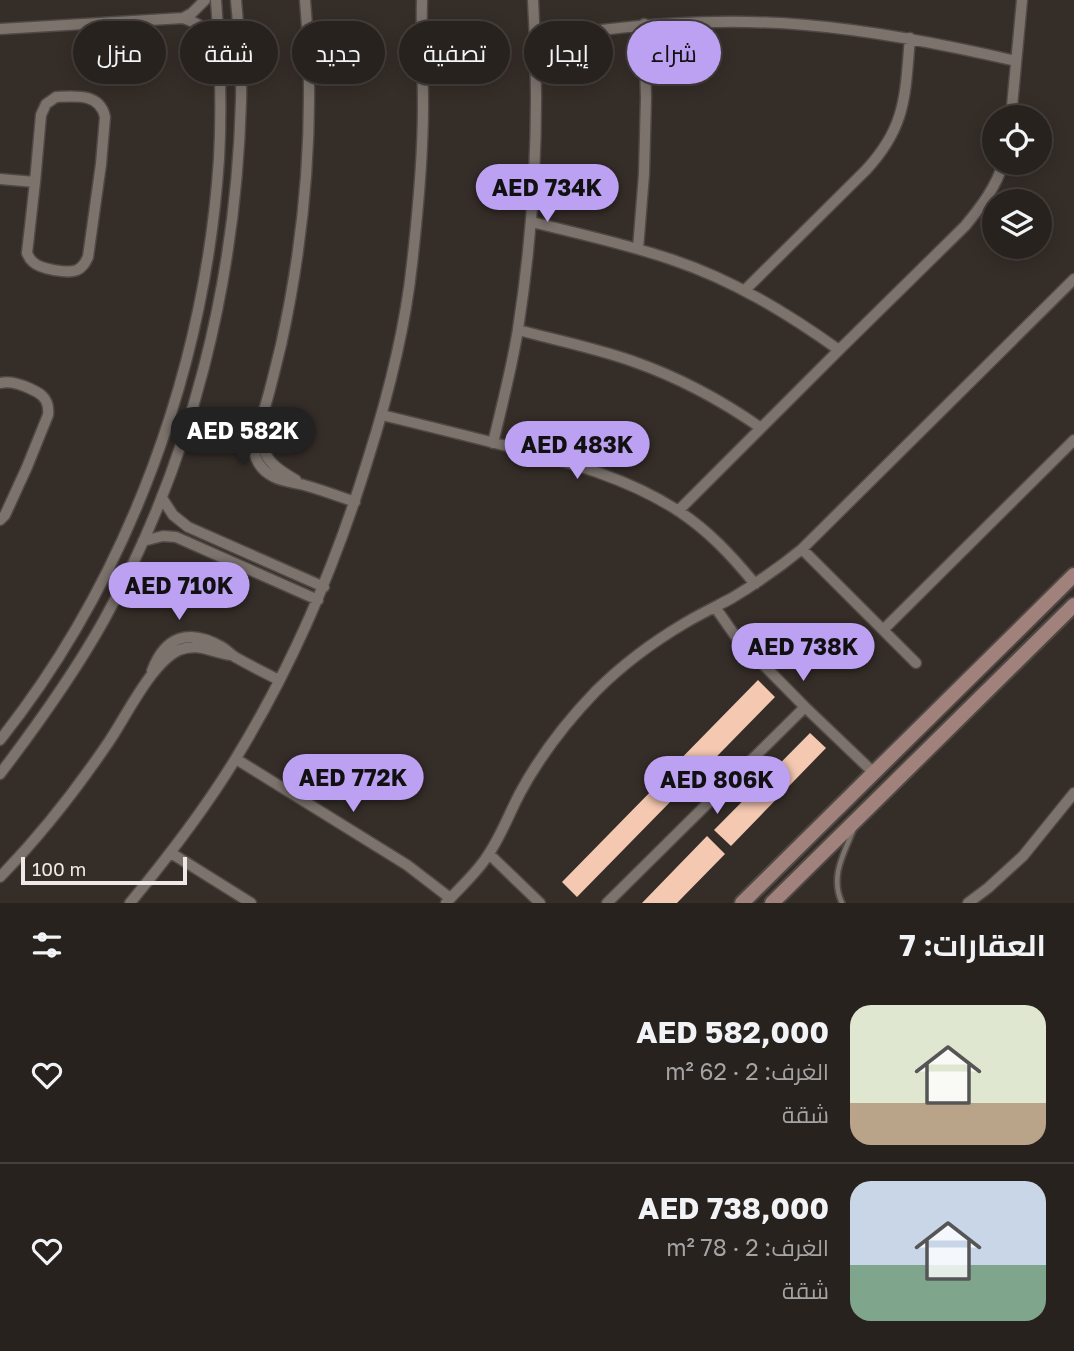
<!DOCTYPE html>
<html lang="ar">
<head>
<meta charset="utf-8">
<style>
	:root { --surface:#28221e; --page:#302a27; --text:#f1f3f6; --muted:#a5a4a4; --line:#443f3c; --accent:#bca0f2 }
	body { margin:0; font-family:"Golos Text",Cairo,sans-serif; background:var(--page); color:var(--text); direction:rtl; height:100vh; display:flex; flex-direction:column; font-size:26px; white-space:nowrap }
	* { box-sizing:border-box; margin:0 }
	p { font-size:23px; color:var(--muted) }
	.icon { flex:none; width:38px; height:38px; fill:none; stroke:currentColor; stroke-width:2; stroke-linecap:round; stroke-linejoin:round }
	.map { position:relative; height:903px; overflow:hidden; direction:ltr }
	.drawer { display:flex; flex-direction:column; background:var(--surface); flex:1 }
	.drawer>* { flex:none }
	.banner { position:absolute; left:21px; top:21px; width:700px; height:63px; direction:rtl; display:flex; gap:14px }
	.controls { position:absolute; left:982px; top:105px; display:grid; gap:14px }
	.controls a { display:grid; place-items:center; width:70px; height:70px; border-radius:50%; background:var(--surface); box-shadow:0 4px 18px #0003,0 0 0 2px var(--line); font-size:35px }
	.scale { position:absolute; left:21px; bottom:18px; width:166px; box-sizing:border-box; padding-left:7px; border:4px solid #eee9e6; border-top:0; font-size:19px; line-height:24px; white-space:nowrap; color:#eee9e6; -webkit-text-stroke:5px #352d28; paint-order:stroke }
	.price { position:absolute; translate:-50% -60px; padding:0 16px; border-radius:24px; background:var(--accent); color:#111; font-size:23px; line-height:46px; filter:drop-shadow(0 2px 4px #0008) }
	.price::after { content:''; position:absolute; left:50%; top:42px; width:21px; height:16px; margin-left:-10px; background:inherit; clip-path:polygon(0 0,100% 0,50% 100%) }
	.price.on { background:#222; color:#fff }
	ul { padding:0; list-style:none }
	li { display:flex; align-items:center; gap:21px; height:175px; padding:0 28px }
	li+li { border-top:2px solid var(--line) }
	li span { display:grid; place-items:center; flex:none; width:196px; height:140px; border-radius:21px; color:#555 }
	li>.icon { margin-inline-start:auto }
	span .icon { width:84px; height:84px; fill:#fffc; stroke-width:1 }
	li b { font-size:30px }
	h2 { display:flex; justify-content:space-between; align-items:center; height:84px; padding:0 28px; font-size:30px }
	.chip { padding:0 24px; border-radius:32px; background:var(--surface); box-shadow:0 4px 18px #0003,0 0 0 2px var(--line); font-size:24px; line-height:63px }
	.chip.on { background:var(--accent); color:#111 }
	.map>svg:first-child { display:block }
	.building { fill:#f5c8b1 }
	.lines { fill:none; stroke-linecap:round; stroke-linejoin:round }
	.lane-casing { stroke:#4f4844; stroke-width:8 }
	.street-casing { stroke:#4f4844; stroke-width:13 }
	.secondary-casing { stroke:#4f4844; stroke-width:18 }
	.lane { stroke:#7c736d; stroke-width:4.5 }
	.street { stroke:#7c736d; stroke-width:10 }
	.secondary { stroke:#a0817b; stroke-width:14 }
</style>
</head>
<body>
<div class="map">
<svg width="1074" height="903" viewBox="0 0 1074 903">
	<rect width="100%" height="100%" fill="#352d28"/>
	<path class="building" d="M758,680L775,697L680,794L663,777Z
		M810,733L826,748L731,846L714,830Z
		M658,784L674,798L577,897L562,882Z
		M707,836L725,854L677,903H642Z"/>
	<g class="lines">
		<g class="lane-casing">
			<path id="lane" d="M842,903C830,877 843,855 853,831"/>
		</g>
		<g class="street-casing">
			<path id="street" d="M305,0C315,115 306,232 281,345C276,365 271,387 265,407C259,424 248,439 256,458C259,466 266,473 274,477C283,482 294,482 304,485C322,490 338,496 355,502
				M183,18L192,13L205,0
				M0,29L183,18C198,23 210,30 218,45
				M535,39C625,25 715,17 806,25C877,31 947,45 1016,61
				M56,97C76,96 100,93 105,117L101,164L88,257C85,263 83,267 77,270C68,274 40,269 33,262C29,259 29,257 27,253L35,182L41,115L46,104Z
				M1011,117L1022,0
				M0,179L35,182
				M532,222C579,234 627,244 673,260C733,280 787,313 839,350
				M638,249L644,174L646,98L644,24
				M745,290L866,170C907,126 905,94 910,38
				M518,330C556,340 595,348 632,361C678,377 721,400 761,428
				M0,383C9,381 15,383 24,386C39,392 50,397 48,415L27,467L5,515L0,520
				M382,415C427,426 472,437 518,449C574,464 627,478 677,510C708,530 732,556 755,584
				M264,416C261,454 262,460 296,480
				M493,443C502,405 512,367 518,329C535,220 540,110 533,0
				M162,498L173,515L188,527L324,587
				M678,511L839,350L965,226C980,208 997,186 1003,163
				M143,541L163,536L176,537L318,600
				M802,549L916,663
				M715,607L736,637L805,707L874,773
				M883,630L1074,440
				M152,671C165,636 189,628 222,647C227,650 230,654 235,657C249,665 265,673 279,680
				M0,740C130,576 205,367 219,159C222,106 220,53 216,0
				M236,759L407,865L450,898
				M0,774C38,724 74,674 104,620C192,461 236,281 241,101C242,67 239,33 236,0
				M171,853L251,903
				M489,854L540,903
				M0,877C40,836 76,790 108,743C126,717 151,663 179,650C199,642 212,653 231,655
				M130,903C168,857 205,809 236,758C293,665 336,564 368,459C388,396 405,330 412,264C418,211 423,158 423,106C423,70 421,35 422,0
				M446,903C460,887 477,873 488,855C501,836 509,814 520,793C540,756 567,721 596,691C623,664 653,642 685,623C700,614 717,606 732,598C757,583 780,567 802,549L1074,279
				M607,903L805,707
				M968,903L988,888L1023,856L1074,793"/>
		</g>
		<g class="secondary-casing">
			<path id="secondary" d="M742,903L1074,575
				M772,903L1074,605"/>
		</g>
		<use href="#lane" class="lane"/>
		<use href="#street" class="street"/>
		<use href="#secondary" class="secondary"/>
	</g>
</svg>
<div class="controls">
<a><svg class="icon" aria-label="locate" viewBox="0 0 24 24"><circle cx="12" cy="12" r="6"/><path d="M12 2v4M12 18v4M2 12h4M18 12h4"/></svg></a>
<a><svg class="icon" aria-label="layers" viewBox="0 0 24 24"><path d="M12 4l9 5-9 5-9-5zM3 14l9 5 9-5"/></svg></a>
</div>
<div class="scale">100 m</div>
<b class="price" style="left:547px;top:224px">AED 734K</b>
<b class="price on" style="left:243px;top:467px">AED 582K</b>
<b class="price" style="left:577px;top:481px">AED 483K</b>
<b class="price" style="left:179px;top:622px">AED 710K</b>
<b class="price" style="left:803px;top:683px">AED 738K</b>
<b class="price" style="left:353px;top:814px">AED 772K</b>
<b class="price" style="left:717px;top:816px">AED 806K</b>
<div class="banner">
<a class="chip on">شراء</a>
<a class="chip">إيجار</a>
<a class="chip">تصفية</a>
<a class="chip">جديد</a>
<a class="chip">شقة</a>
<a class="chip">منزل</a>
</div>
</div>
<section class="drawer">
<h2>العقارات: 7<svg class="icon" aria-label="filters" viewBox="0 0 24 24"><path d="M4 7h16M4 17h16"/><circle cx="9" cy="7" r="2"/><circle cx="15" cy="17" r="2"/></svg></h2>
<ul>
<li><span style="background:linear-gradient(#dfe7d0 70%,#b9a48a 0)"><svg class="icon" aria-label="home" viewBox="0 0 24 24"><path d="M3 11l9-7 9 7M6 9v11h12V9"/></svg></span><div><b>AED 582,000</b><p>الغرف: 2 · 62 m²</p><p>شقة</p></div><svg class="icon" aria-label="heart" viewBox="0 0 24 24"><path d="M12 20l-8-8c-3-5 5-10 8-4 3-6 11-1 8 4z"/></svg></li>
<li><span style="background:linear-gradient(#c9d6e8 60%,#7fa58c 0)"><svg class="icon" aria-label="home" viewBox="0 0 24 24"><path d="M3 11l9-7 9 7M6 9v11h12V9"/></svg></span><div><b>AED 738,000</b><p>الغرف: 2 · 78 m²</p><p>شقة</p></div><svg class="icon" aria-label="heart" viewBox="0 0 24 24"><path d="M12 20l-8-8c-3-5 5-10 8-4 3-6 11-1 8 4z"/></svg></li>
</ul>
</section>
</body>
</html>
